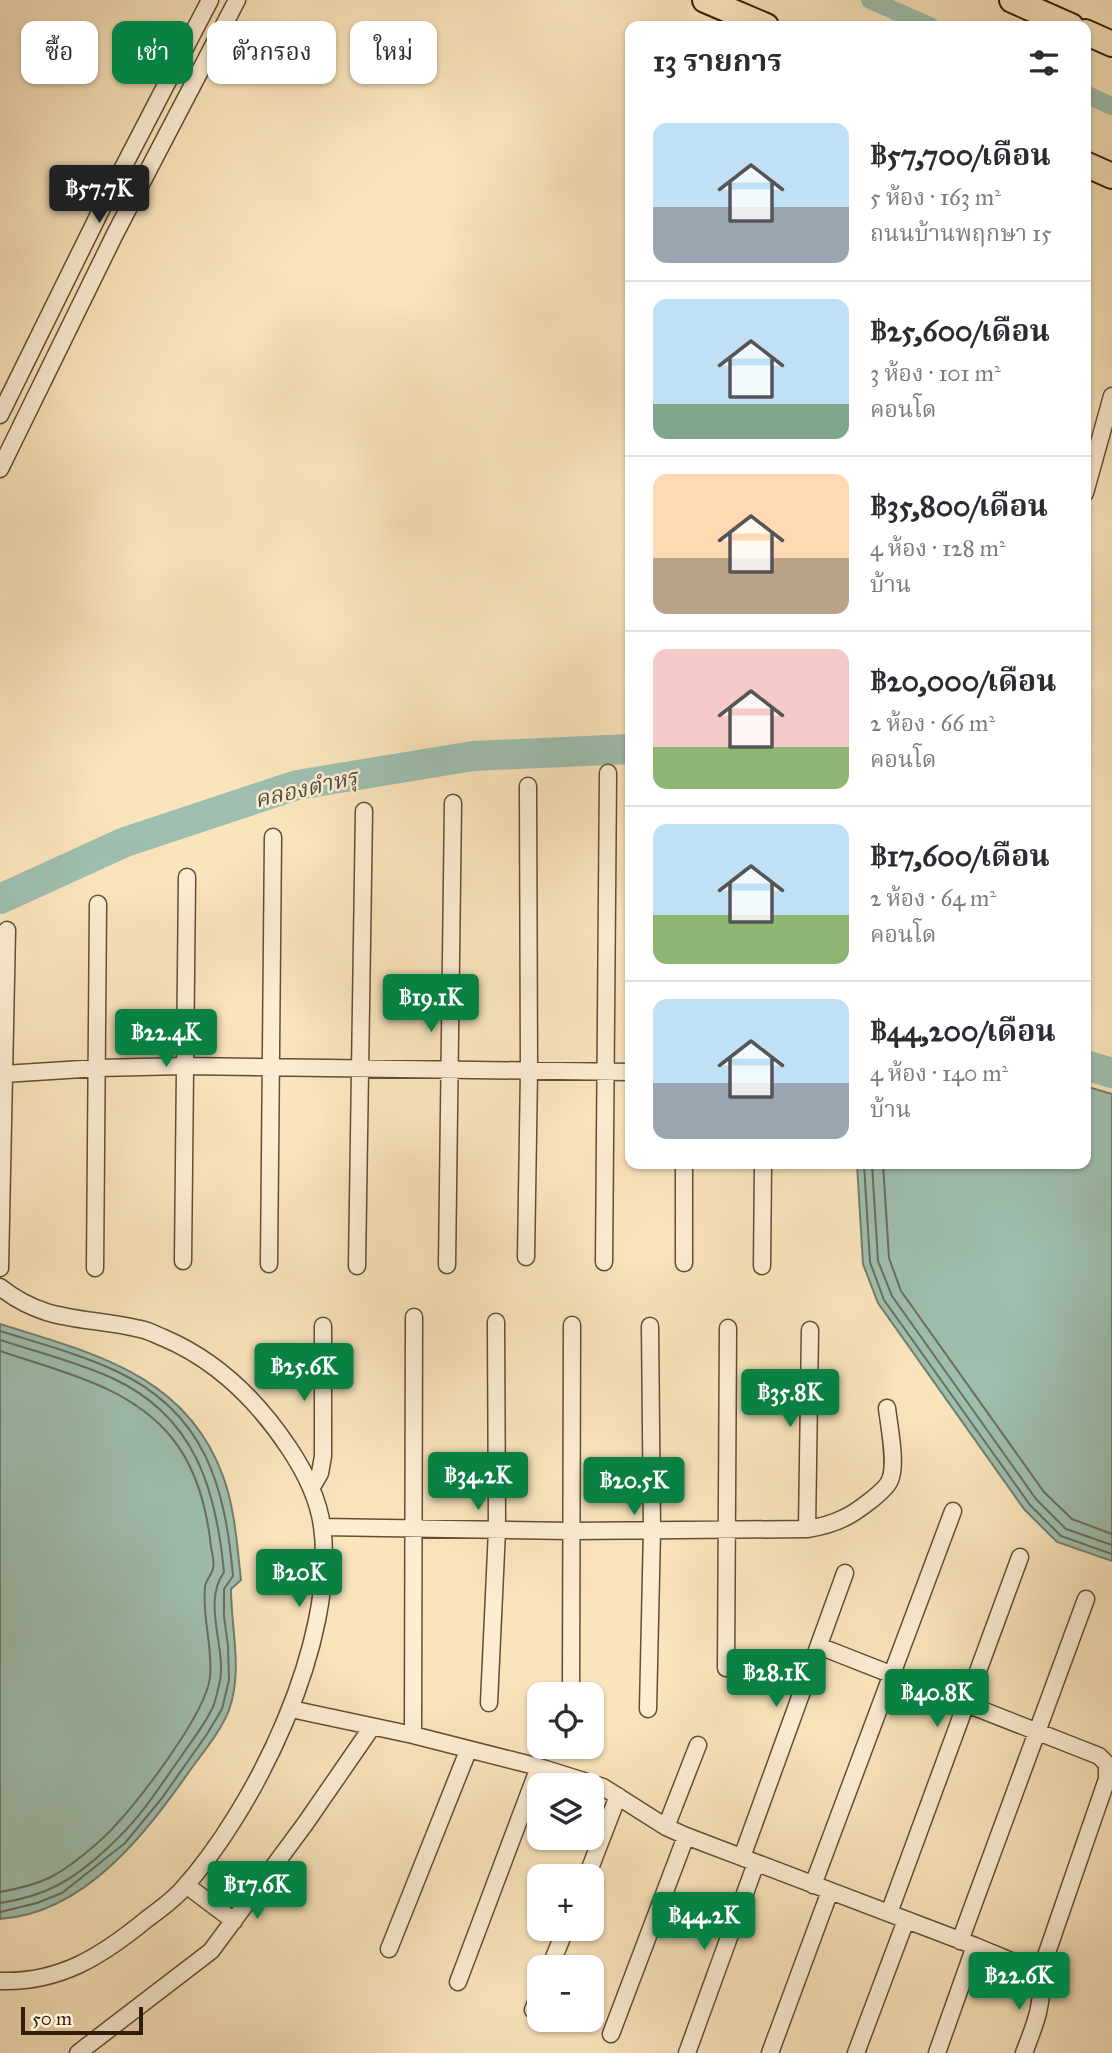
<!DOCTYPE html>
<html lang="th">
<head>
<meta charset="utf-8">
<style>
	:root { --surface:#fff; --page:#f2f2f3; --text:#2b2b33; --muted:#7c7c81; --line:#e1e1e2; --accent:#0b8043 }
	body { margin:0; font-family:"IM FELL Great Primer","Noto Serif Thai",serif; background:var(--page); color:var(--text); height:100vh; display:flex; flex-direction:column; font-size:26px; white-space:nowrap }
	* { box-sizing:border-box; margin:0 }
	p { font-size:23px; color:var(--muted) }
	.icon { flex:none; width:38px; height:38px; fill:none; stroke:currentColor; stroke-width:2; stroke-linecap:round; stroke-linejoin:round }
	.map { position:relative; flex:1; overflow:hidden }
	.panel { position:absolute; left:625px; top:21px; width:466px; height:1148px; display:flex; flex-direction:column; background:var(--surface); border-radius:14px; box-shadow:0 2px 5px #0004 }
	.panel>* { flex:none }
	.banner { position:absolute; left:21px; top:21px; width:499px; height:63px; display:flex; gap:14px }
	.controls { position:absolute; left:527px; top:1682px; display:grid; gap:14px }
	.controls a { display:grid; place-items:center; width:77px; height:77px; border-radius:14px; background:var(--surface); box-shadow:0 2px 5px #0004; font-size:35px }
	.scale { position:absolute; left:21px; bottom:18px; width:122px; box-sizing:border-box; padding-left:7px; border:4px solid #311d0a; border-top:0; font-size:19px; line-height:24px; white-space:nowrap; color:#311d0a; -webkit-text-stroke:5px #fcedd3; paint-order:stroke }
	.price { position:absolute; translate:-50% -60px; padding:0 16px; border-radius:7px; background:var(--accent); color:#fff; font-size:23px; line-height:46px; filter:drop-shadow(0 2px 4px #0008) }
	.price::after { content:''; position:absolute; left:50%; top:42px; width:21px; height:16px; margin-left:-10px; background:inherit; clip-path:polygon(0 0,100% 0,50% 100%) }
	.price.selected { background:#222; color:#fff }
	ul { padding:0; list-style:none }
	li { display:flex; align-items:center; gap:21px; height:175px; padding:0 28px }
	li+li { border-top:2px solid var(--line) }
	li span { display:grid; place-items:center; flex:none; width:196px; height:140px; border-radius:14px; color:#555 }
	li>.icon { margin-inline-start:auto }
	span .icon { width:84px; height:84px; fill:#fffc; stroke-width:1 }
	li b { font-size:30px }
	h2 { display:flex; justify-content:space-between; align-items:center; height:84px; padding:0 28px; font-size:30px }
	.tag { padding:0 24px; border-radius:14px; background:var(--surface); box-shadow:0 2px 5px #0004; font-size:24px; line-height:63px }
	.tag.selected { background:var(--accent); color:#fff }
	.map>svg:first-child { display:block }
	.water { fill:#9ebfaf; stroke:#727e6d; stroke-width:2 }
	.lines { fill:none; stroke-linecap:round; stroke-linejoin:round }
	.shore { stroke:#686e5c; stroke-width:2 }
	.canal { stroke:#9ebfaf; stroke-width:18 }
	.river { stroke:#9ebfaf; stroke-width:30 }
	.minor-casing { stroke:#634f36; stroke-width:19 }
	.primary-casing { stroke:#311d0a; stroke-width:28 }
	.minor { stroke:#fcedd3; stroke-width:16 }
	.primary { stroke:#fae4bc; stroke-width:24 }
	.labels { text-anchor:middle; dominant-baseline:central; stroke-width:5; stroke-linejoin:round; paint-order:stroke }
	.water-label { font-size:23px; font-style:italic; fill:#524e3c; stroke:#fcedd3 }
</style>
</head>
<body>
<div class="map">
<svg width="1112" height="2053" viewBox="0 0 1112 2053">
	<rect width="100%" height="100%" fill="#fae4bc"/>
	<filter id="stains"><feTurbulence type="fractalNoise" baseFrequency=".00286" numOctaves="4"/><feColorMatrix values="0 0 0 0 .2 0 0 0 0 .09 0 0 0 0 .02 0 0 0 .5 -.17"/></filter>
	<radialGradient id="worn" r=".72"><stop offset=".6" stop-color="#630" stop-opacity="0"/><stop offset="1" stop-color="#630" stop-opacity=".3"/></radialGradient>
	<path class="water" d="M1085,1086L1112,1094V1561L1057,1542L1024,1509L878,1303L863,1264L857,1164H1085Z
		M0,1324C92,1353 186,1374 223,1476C235,1509 237,1545 241,1580L231,1589C231,1629 243,1671 229,1710C221,1731 204,1751 191,1769C146,1833 86,1913 0,1919Z"/>
	<g class="lines">
		<path class="shore" d="M864,1164L870,1262L884,1300L1030,1505L1061,1536L1112,1554
			M872,1164L878,1261L892,1296L1036,1499L1066,1529L1112,1545
			M883,1164L889,1258L901,1291L1044,1492L1072,1519L1112,1534
			M0,1331C38,1343 80,1354 116,1371C205,1412 225,1486 233,1576L224,1589V1616L228,1646L229,1680L222,1709L207,1734L162,1798L125,1843L62,1893L37,1903L0,1912
			M0,1340C37,1352 77,1362 112,1378C195,1416 216,1489 224,1572C202,1603 226,1646 220,1681C218,1689 216,1699 213,1707C204,1726 190,1743 178,1761C160,1786 142,1815 119,1837C102,1854 78,1875 56,1886C39,1895 19,1900 0,1903
			M0,1351C61,1372 130,1386 172,1438C197,1469 207,1509 211,1547C212,1553 215,1562 213,1568C212,1575 206,1579 205,1587C202,1618 213,1647 210,1677C206,1714 140,1799 113,1828C98,1844 70,1867 51,1877C35,1885 17,1889 0,1892"/>
		<path class="canal" d="M870,0L930,26
			M1085,94L1112,106"/>
		<path class="river" d="M0,899L125,842L297,785L473,756L630,749
			M1085,1065L1112,1073"/>
		<g class="minor-casing">
			<path id="minor" d="M0,415L101,210L210,0
				M0,469L115,234L237,0
				M1085,493L1112,396
				M4,1074L98,1068L184,1066L630,1072
				M526,1257L529,1071L528,786
				M183,1261L187,877
				M604,1262L608,773
				M684,1263V1164
				M269,1264L273,837
				M447,1265L453,803
				M357,1266L364,811
				M762,1266L763,1164
				M0,1268L7,930
				M95,1268L98,904
				M0,1287C46,1324 86,1316 140,1329C148,1330 156,1335 164,1338C218,1361 257,1400 289,1448C305,1472 318,1497 322,1526C338,1640 255,1810 180,1892C170,1902 158,1911 147,1919C102,1956 60,1983 0,1981
				M312,1487L320,1473L323,1456V1326
				M322,1527L570,1531L807,1529C820,1527 832,1524 844,1518C855,1513 886,1491 890,1480C897,1464 889,1426 887,1408
				M807,1529L810,1330
				M819,1646L1099,1756L1107,1764V1779L1040,1973C1045,2002 1034,2027 1024,2053
				M726,1668L728,1328
				M571,1694L572,1325
				M489,1703L497,1530L496,1322
				M291,1709L413,1735L539,1767L603,1787L666,1827L686,1836L975,1946L1040,1973
				M648,1709L652,1530L650,1326
				M413,1735L414,1317
				M666,1827L698,1745
				M742,1857L845,1573
				M587,1876L618,1796
				M186,1885L234,1921
				M813,1885L953,1511
				M889,1913L1020,1557
				M960,1941L1086,1599
				M389,1949L468,1751
				M550,1967L566,1928
				M458,1982L539,1767
				M533,2010L539,1995
				M611,2034L686,1836
				M78,2053L211,1951L305,1824L372,1727
				M687,2053L756,1863
				M770,2053L830,1891
				M856,2053L906,1920
				M937,2053L975,1946"/>
		</g>
		<g class="primary-casing">
			<path id="primary" d="M705,0L766,26
				M1012,0L1071,26
				M1085,32L1112,44
				M1085,164L1112,176"/>
		</g>
		<use href="#minor" class="minor"/>
		<use href="#primary" class="primary"/>
	</g>
	<g class="labels">
		<g class="water-label">
			<text transform="translate(306 788) rotate(-13)">คลองตำหรุ</text>
		</g>
	</g>
	<rect width="100%" height="100%" filter="url(#stains)"/>
	<rect width="100%" height="100%" fill="url(#worn)"/>
</svg>
<div class="controls">
<a><svg class="icon" aria-label="locate" viewBox="0 0 24 24"><circle cx="12" cy="12" r="6"/><path d="M12 2v4M12 18v4M2 12h4M18 12h4"/></svg></a>
<a><svg class="icon" aria-label="layers" viewBox="0 0 24 24"><path d="M12 4l9 5-9 5-9-5zM3 14l9 5 9-5"/></svg></a>
<a>+</a>
<a>−</a>
</div>
<div class="scale">50 m</div>
<b class="price selected" style="left:99px;top:225px">฿57.7K</b>
<b class="price" style="left:431px;top:1034px">฿19.1K</b>
<b class="price" style="left:166px;top:1069px">฿22.4K</b>
<b class="price" style="left:304px;top:1403px">฿25.6K</b>
<b class="price" style="left:790px;top:1429px">฿35.8K</b>
<b class="price" style="left:478px;top:1512px">฿34.2K</b>
<b class="price" style="left:634px;top:1517px">฿20.5K</b>
<b class="price" style="left:299px;top:1609px">฿20K</b>
<b class="price" style="left:776px;top:1709px">฿28.1K</b>
<b class="price" style="left:937px;top:1729px">฿40.8K</b>
<b class="price" style="left:257px;top:1921px">฿17.6K</b>
<b class="price" style="left:704px;top:1952px">฿44.2K</b>
<b class="price" style="left:1019px;top:2012px">฿22.6K</b>
<div class="banner">
<a class="tag">ซื้อ</a>
<a class="tag selected">เช่า</a>
<a class="tag">ตัวกรอง</a>
<a class="tag">ใหม่</a>
</div>
<section class="panel">
<h2>13 รายการ<svg class="icon" aria-label="filters" viewBox="0 0 24 24"><path d="M4 7h16M4 17h16"/><circle cx="9" cy="7" r="2"/><circle cx="15" cy="17" r="2"/></svg></h2>
<ul>
<li><span style="background:linear-gradient(#bfe0f5 60%,#9aa5b1 0)"><svg class="icon" aria-label="home" viewBox="0 0 24 24"><path d="M3 11l9-7 9 7M6 9v11h12V9"/></svg></span><div><b>฿57,700/เดือน</b><p>5 ห้อง · 163 m²</p><p>ถนนบ้านพฤกษา 15</p></div></li>
<li><span style="background:linear-gradient(#bfe0f5 75%,#7fa58c 0)"><svg class="icon" aria-label="home" viewBox="0 0 24 24"><path d="M3 11l9-7 9 7M6 9v11h12V9"/></svg></span><div><b>฿25,600/เดือน</b><p>3 ห้อง · 101 m²</p><p>คอนโด</p></div></li>
<li><span style="background:linear-gradient(#ffd9b3 60%,#b9a48a 0)"><svg class="icon" aria-label="home" viewBox="0 0 24 24"><path d="M3 11l9-7 9 7M6 9v11h12V9"/></svg></span><div><b>฿35,800/เดือน</b><p>4 ห้อง · 128 m²</p><p>บ้าน</p></div></li>
<li><span style="background:linear-gradient(#f6c9c9 70%,#8fb573 0)"><svg class="icon" aria-label="home" viewBox="0 0 24 24"><path d="M3 11l9-7 9 7M6 9v11h12V9"/></svg></span><div><b>฿20,000/เดือน</b><p>2 ห้อง · 66 m²</p><p>คอนโด</p></div></li>
<li><span style="background:linear-gradient(#bfe0f5 65%,#8fb573 0)"><svg class="icon" aria-label="home" viewBox="0 0 24 24"><path d="M3 11l9-7 9 7M6 9v11h12V9"/></svg></span><div><b>฿17,600/เดือน</b><p>2 ห้อง · 64 m²</p><p>คอนโด</p></div></li>
<li><span style="background:linear-gradient(#bfe0f5 60%,#9aa5b1 0)"><svg class="icon" aria-label="home" viewBox="0 0 24 24"><path d="M3 11l9-7 9 7M6 9v11h12V9"/></svg></span><div><b>฿44,200/เดือน</b><p>4 ห้อง · 140 m²</p><p>บ้าน</p></div></li>
</ul>
</section>
</div>
</body>
</html>
